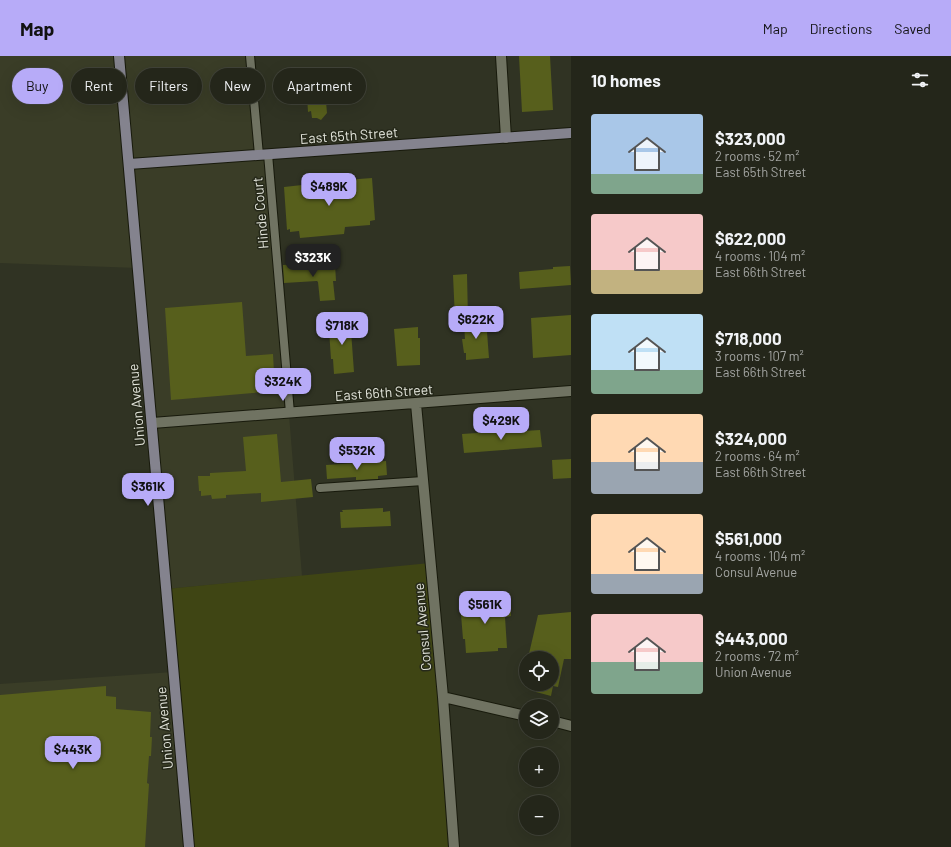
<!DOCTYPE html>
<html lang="en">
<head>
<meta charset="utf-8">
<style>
	:root { --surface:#24261a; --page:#2c2e23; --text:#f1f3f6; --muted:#a3a5a2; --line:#414339; --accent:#b7abf8 }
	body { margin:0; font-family:Barlow,sans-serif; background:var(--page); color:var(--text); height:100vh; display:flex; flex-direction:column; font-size:15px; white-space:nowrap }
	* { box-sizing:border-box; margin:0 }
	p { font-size:13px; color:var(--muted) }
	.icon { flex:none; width:22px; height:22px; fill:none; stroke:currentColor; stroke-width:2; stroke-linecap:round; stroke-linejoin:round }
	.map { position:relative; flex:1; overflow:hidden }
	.sheet { display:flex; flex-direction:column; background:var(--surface); width:380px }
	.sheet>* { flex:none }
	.guide { position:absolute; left:12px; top:12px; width:380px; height:36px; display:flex; gap:8px }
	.tools { position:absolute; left:519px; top:595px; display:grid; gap:8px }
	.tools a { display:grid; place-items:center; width:40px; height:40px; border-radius:50%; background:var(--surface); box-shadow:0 4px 16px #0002,0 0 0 1px var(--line); font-size:20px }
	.price { position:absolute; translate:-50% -34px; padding:0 9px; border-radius:8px; background:var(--accent); color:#111; font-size:13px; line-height:26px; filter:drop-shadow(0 1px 2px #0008) }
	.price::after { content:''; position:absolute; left:50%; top:24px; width:12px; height:9px; margin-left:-6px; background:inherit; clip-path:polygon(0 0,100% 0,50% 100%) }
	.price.active { background:#222; color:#fff }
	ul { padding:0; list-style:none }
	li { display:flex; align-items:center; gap:12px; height:100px; padding:0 20px }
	li span { display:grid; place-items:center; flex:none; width:112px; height:80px; border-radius:4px; color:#555 }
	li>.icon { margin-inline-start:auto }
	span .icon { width:48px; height:48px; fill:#fffc; stroke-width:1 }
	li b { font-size:17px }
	h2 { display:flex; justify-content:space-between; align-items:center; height:48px; padding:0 20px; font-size:17px }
	.chip { padding:0 14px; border-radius:18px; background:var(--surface); box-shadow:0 4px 16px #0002,0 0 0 1px var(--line); font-size:14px; line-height:36px }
	.chip.active { background:var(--accent); color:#111 }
	header { display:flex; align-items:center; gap:24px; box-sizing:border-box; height:56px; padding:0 20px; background:var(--accent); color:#111 }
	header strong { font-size:19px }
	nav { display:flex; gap:22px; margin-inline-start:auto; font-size:14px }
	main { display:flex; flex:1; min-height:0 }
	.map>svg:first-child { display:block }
	.built { fill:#3a3d27 }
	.green { fill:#3f4514 }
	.building { fill:#575f1c }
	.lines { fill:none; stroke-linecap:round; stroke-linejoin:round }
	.lane-casing { stroke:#181a0c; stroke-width:10 }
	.street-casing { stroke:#181a0c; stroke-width:12 }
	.secondary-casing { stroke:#181a0c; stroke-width:12 }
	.lane { stroke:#707362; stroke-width:8 }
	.street { stroke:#707362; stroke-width:10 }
	.secondary { stroke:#84838e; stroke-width:10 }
	.labels { text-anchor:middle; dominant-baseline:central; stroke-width:3; stroke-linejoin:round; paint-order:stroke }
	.street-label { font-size:14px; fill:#e1e3d9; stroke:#26291a }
</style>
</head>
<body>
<header>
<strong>Map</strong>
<nav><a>Map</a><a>Directions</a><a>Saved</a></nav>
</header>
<main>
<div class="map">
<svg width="571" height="791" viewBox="0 0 571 791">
	<rect width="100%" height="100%" fill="#303323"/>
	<path class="built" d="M0,0H250L259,99L268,98L302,520L166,533L138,212L0,207Z
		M173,616L189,791H0V628Z"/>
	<path class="green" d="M430,507L453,791H189L166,533Z"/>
	<path class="building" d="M519,0H550L553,54L522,56Z
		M323,12L327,57L321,64L317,62H312L311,55L308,56L306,24L309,23V14Z
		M372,122L375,164L370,165V169L345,171L344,178L300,182L299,175L290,176V173L287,174L284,131L320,127V126Z
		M303,208L304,210L335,208L336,225H333L335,244L320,245L318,226L317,225L284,227L283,209Z
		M570,210L571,229L520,233L519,216L553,213V211Z
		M467,218L468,263H455L453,219Z
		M242,246L246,300L273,298L275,335L171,344L165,252Z
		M571,259V299L533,302L531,262Z
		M350,261L354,316L334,318L333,303H331L329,274L334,273V262Z
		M486,263L489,302L466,304V297H464L462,283H465L464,267H470V264Z
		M418,271V282H420V309L397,310L394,273Z
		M540,374L542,391L464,397L462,378L508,375V376Z
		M277,378L281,426L311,423L313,441L261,446V437L226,439V442L212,443L211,439L201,440V435H199L198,420H210V417L246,415L243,381Z
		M571,403V422L553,423L552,404Z
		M386,405L387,419L378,420V423L356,424V421L327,423L326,409Z
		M383,452V456L390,455L391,470L341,472L340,456H343L342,454Z
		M510,542L511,560L505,561L507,592H498V595L466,597L465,583H463L460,546Z
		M571,556V603H564L558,631L553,630L551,640L536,636V635L532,634L533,628H552V602H528L538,559Z
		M106,630V640L116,641V653L151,656L150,681H152L151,700H149L147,727L149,728L145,791H0V639Z"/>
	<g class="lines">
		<g class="lane-casing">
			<path id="lane" d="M250,0L259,99
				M268,98L290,357
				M320,432L423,425"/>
		</g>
		<g class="street-casing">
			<path id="street" d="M501,0L506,82
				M416,348L443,641L454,791
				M152,367L571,335
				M443,641L526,660
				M552,665L571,670"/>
		</g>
		<g class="secondary-casing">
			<path id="secondary" d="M119,0L189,791
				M129,108L571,77"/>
		</g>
		<use href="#lane" class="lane"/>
		<use href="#street" class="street"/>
		<use href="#secondary" class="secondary"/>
	</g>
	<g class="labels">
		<g class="street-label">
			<text transform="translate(349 79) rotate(-4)">East 65th Street</text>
			<text transform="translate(260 157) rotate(-95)">Hinde Court</text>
			<text transform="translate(384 336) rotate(-4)">East 66th Street</text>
			<text transform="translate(136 349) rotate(-95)">Union Avenue</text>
			<text transform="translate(422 571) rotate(-95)">Consul Avenue</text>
			<text transform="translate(164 672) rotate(-95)">Union Avenue</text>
		</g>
	</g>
</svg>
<div class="tools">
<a><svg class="icon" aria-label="locate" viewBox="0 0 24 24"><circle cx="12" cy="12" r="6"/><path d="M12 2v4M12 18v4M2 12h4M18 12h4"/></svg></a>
<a><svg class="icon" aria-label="layers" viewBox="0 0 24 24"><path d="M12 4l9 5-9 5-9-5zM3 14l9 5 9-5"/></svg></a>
<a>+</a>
<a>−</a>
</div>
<b class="price" style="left:329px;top:151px">$489K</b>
<b class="price active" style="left:313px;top:222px">$323K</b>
<b class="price" style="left:476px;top:284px">$622K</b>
<b class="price" style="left:342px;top:290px">$718K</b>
<b class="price" style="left:283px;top:346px">$324K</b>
<b class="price" style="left:501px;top:385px">$429K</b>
<b class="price" style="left:357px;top:415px">$532K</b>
<b class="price" style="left:148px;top:451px">$361K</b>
<b class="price" style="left:485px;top:569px">$561K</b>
<b class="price" style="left:73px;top:714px">$443K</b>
<div class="guide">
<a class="chip active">Buy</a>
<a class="chip">Rent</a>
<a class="chip">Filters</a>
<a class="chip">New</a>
<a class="chip">Apartment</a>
</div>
</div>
<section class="sheet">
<h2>10 homes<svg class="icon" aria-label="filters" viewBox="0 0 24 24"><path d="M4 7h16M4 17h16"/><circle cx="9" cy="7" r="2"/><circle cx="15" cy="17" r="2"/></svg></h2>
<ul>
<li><span style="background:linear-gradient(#a9c7e8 75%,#7fa58c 0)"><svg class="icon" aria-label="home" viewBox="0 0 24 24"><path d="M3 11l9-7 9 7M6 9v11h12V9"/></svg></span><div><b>$323,000</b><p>2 rooms · 52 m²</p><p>East 65th Street</p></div></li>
<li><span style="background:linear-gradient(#f6c9c9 70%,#c2b280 0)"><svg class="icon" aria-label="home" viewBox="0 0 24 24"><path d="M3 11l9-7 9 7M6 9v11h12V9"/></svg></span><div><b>$622,000</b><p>4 rooms · 104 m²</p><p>East 66th Street</p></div></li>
<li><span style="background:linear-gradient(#bfe0f5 70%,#7fa58c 0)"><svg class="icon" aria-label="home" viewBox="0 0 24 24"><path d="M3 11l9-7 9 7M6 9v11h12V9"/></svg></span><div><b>$718,000</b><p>3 rooms · 107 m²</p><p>East 66th Street</p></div></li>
<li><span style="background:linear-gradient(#ffd9b3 60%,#9aa5b1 0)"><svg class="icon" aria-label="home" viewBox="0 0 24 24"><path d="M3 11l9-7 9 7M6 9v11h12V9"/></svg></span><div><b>$324,000</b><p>2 rooms · 64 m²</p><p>East 66th Street</p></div></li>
<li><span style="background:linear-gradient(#ffd9b3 75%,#9aa5b1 0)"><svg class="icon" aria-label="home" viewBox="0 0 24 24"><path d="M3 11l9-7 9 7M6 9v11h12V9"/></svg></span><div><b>$561,000</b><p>4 rooms · 104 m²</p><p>Consul Avenue</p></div></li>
<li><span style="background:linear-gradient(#f6c9c9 60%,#7fa58c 0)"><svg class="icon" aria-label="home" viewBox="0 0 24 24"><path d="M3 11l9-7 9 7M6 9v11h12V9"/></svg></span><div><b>$443,000</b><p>2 rooms · 72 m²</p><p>Union Avenue</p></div></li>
</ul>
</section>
</main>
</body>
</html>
